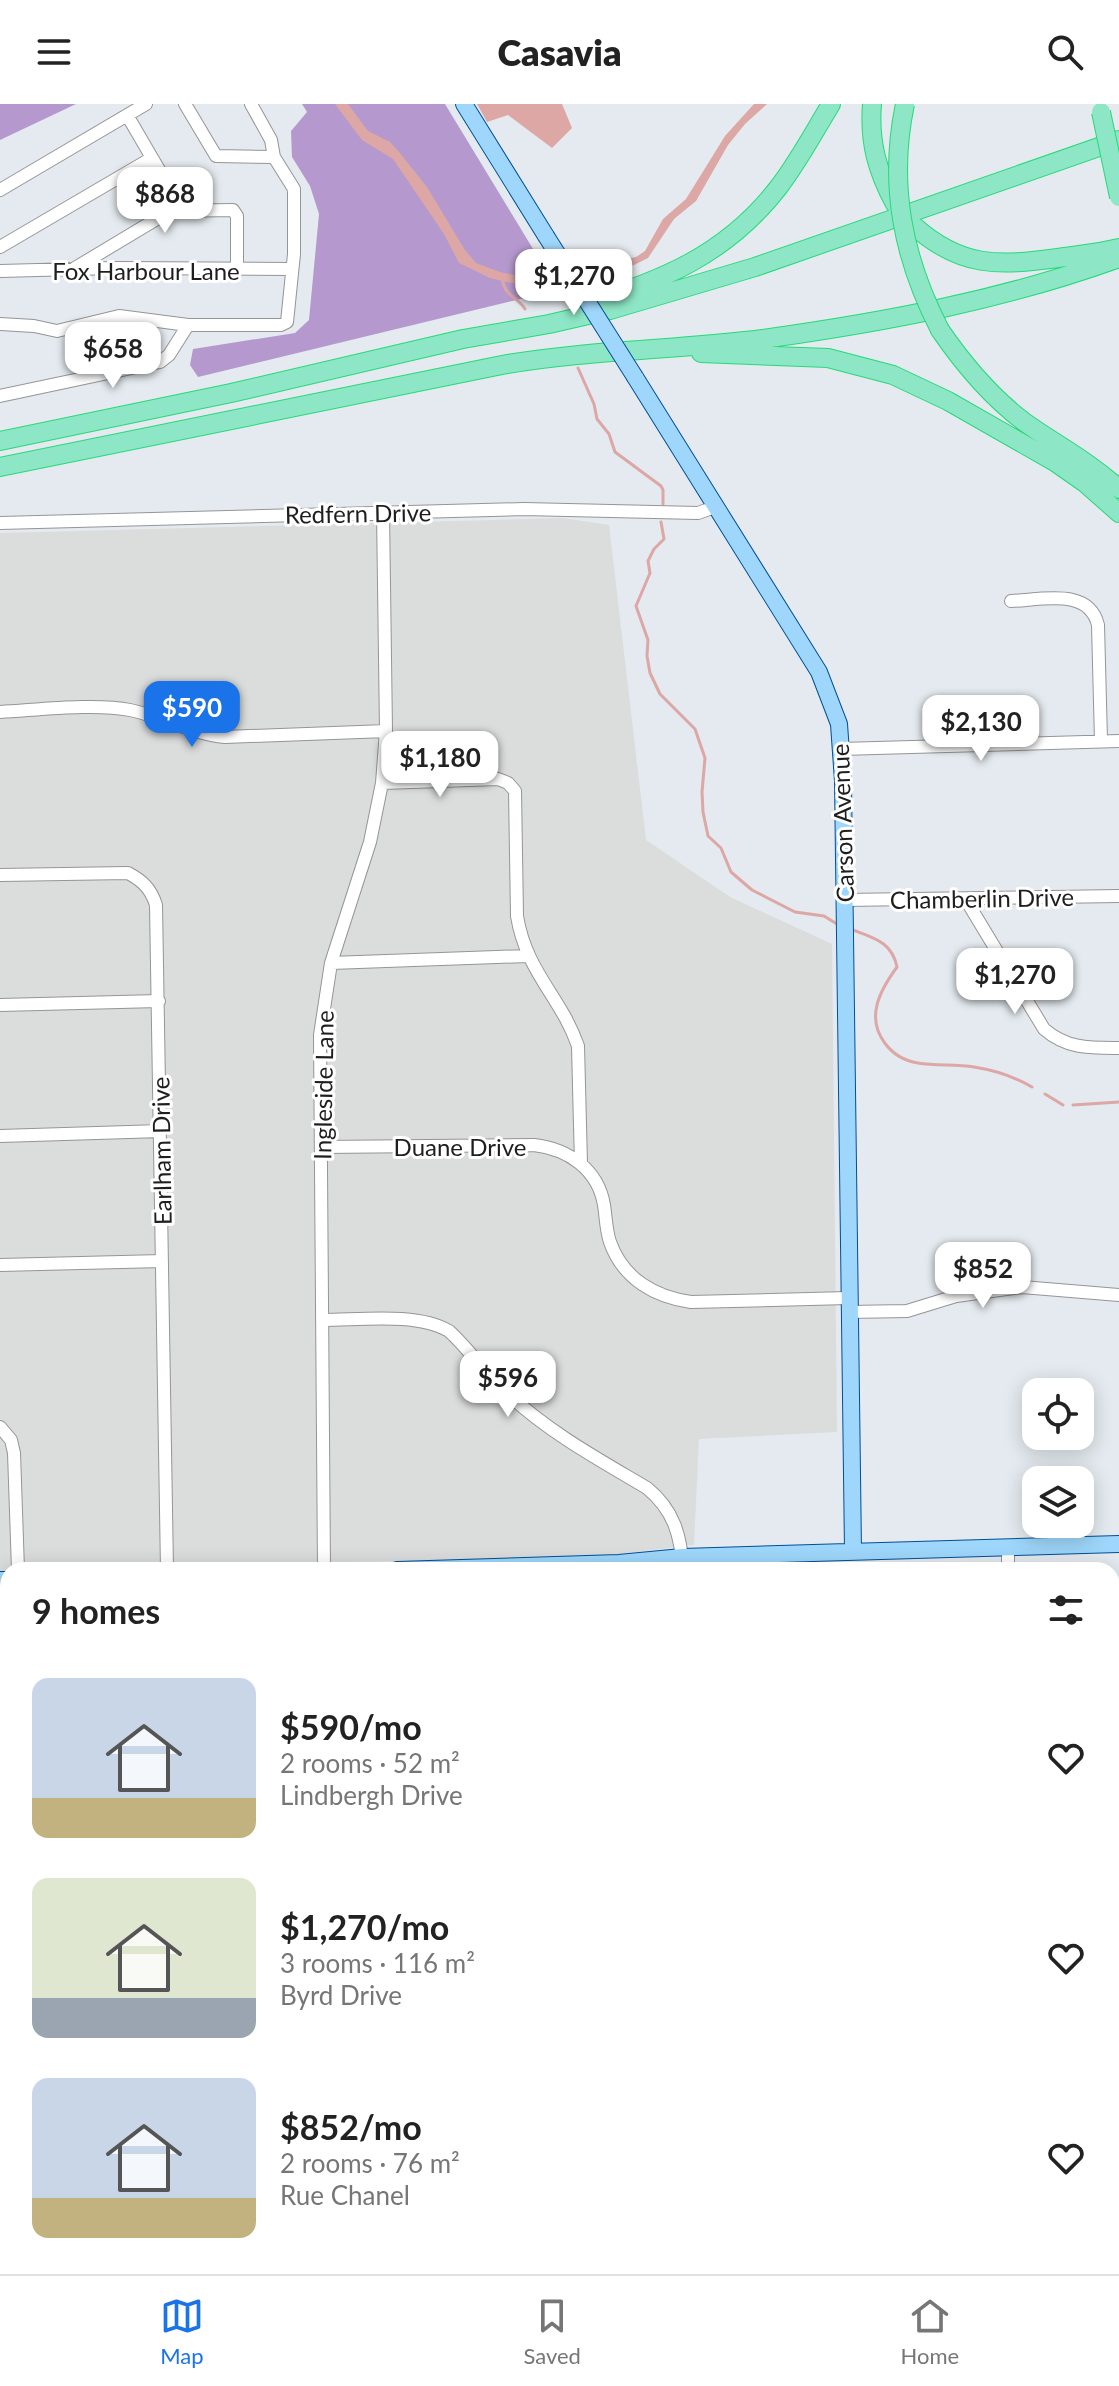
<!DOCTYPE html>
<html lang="en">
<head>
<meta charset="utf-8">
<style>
	:root { --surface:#fff; --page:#f6f6f6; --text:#222; --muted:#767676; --line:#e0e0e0; --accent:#1a73e8 }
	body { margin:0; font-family:Lato,sans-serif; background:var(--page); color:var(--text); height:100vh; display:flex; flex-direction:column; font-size:30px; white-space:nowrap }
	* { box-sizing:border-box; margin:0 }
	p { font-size:26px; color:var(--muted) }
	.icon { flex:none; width:44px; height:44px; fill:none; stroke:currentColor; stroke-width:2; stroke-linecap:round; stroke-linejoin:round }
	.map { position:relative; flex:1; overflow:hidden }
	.sheet { position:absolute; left:0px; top:1458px; width:1120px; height:712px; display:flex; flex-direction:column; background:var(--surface); border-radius:24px 24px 0 0; box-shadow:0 4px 20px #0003 }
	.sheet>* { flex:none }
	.tools { position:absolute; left:1022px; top:1274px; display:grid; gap:16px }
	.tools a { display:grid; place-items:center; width:72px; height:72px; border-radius:16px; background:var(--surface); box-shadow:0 4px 20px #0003; font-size:40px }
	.price { position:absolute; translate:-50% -68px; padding:0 18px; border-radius:16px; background:#fff; color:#222; font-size:26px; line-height:52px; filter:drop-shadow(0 2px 4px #0008) }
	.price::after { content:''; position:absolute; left:50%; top:48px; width:24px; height:18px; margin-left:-12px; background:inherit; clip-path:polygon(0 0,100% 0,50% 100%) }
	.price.selected { background:var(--accent); color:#fff }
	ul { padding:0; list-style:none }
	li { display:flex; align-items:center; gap:24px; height:200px; padding:0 32px }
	li span { display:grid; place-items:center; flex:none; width:224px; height:160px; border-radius:16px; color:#555 }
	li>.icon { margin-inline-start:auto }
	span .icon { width:96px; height:96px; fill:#fffc; stroke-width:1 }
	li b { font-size:34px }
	h2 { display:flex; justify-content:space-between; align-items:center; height:96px; padding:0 32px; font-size:34px }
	header { display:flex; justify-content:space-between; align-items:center; height:104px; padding:0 32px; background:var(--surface); font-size:36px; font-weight:800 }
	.dock { display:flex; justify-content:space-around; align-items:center; height:112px; border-top:2px solid var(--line); background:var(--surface); font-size:22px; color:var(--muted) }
	.dock a { display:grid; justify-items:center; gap:4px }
	.dock .selected { color:var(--accent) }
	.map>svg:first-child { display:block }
	.residential { fill:#dbdcdc }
	.forest { fill:#b599ce }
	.water { fill:#dca7a5 }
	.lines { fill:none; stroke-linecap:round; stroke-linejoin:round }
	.stream { stroke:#dca7a5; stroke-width:3 }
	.minor-casing { stroke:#959595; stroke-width:14 }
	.major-casing { stroke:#014f97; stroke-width:18 }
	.highway-casing { stroke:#26d97a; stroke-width:20 }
	.minor { stroke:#fff; stroke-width:12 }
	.major { stroke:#9ed7fb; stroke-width:16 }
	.highway { stroke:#8de6c5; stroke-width:18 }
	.major-bridge-casing { stroke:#014f97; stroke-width:18; stroke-linecap:butt }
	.highway-bridge-casing { stroke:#26d97a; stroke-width:20; stroke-linecap:butt }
	.major-bridge { stroke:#9ed7fb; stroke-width:16 }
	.highway-bridge { stroke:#8de6c5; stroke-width:18 }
	.labels { text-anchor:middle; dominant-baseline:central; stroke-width:6; stroke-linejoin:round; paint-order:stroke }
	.street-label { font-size:24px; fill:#1e1e1e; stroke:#fff }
</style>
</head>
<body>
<header><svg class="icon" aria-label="menu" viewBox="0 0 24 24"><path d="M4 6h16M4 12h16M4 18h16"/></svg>Casavia<svg class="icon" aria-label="search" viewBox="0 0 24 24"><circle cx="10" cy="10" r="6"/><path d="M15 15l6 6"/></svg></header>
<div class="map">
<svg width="1119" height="2170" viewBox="0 0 1119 2170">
	<rect width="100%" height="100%" fill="#e4eaef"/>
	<path class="residential" d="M563,414L609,421L646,736L730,793L832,840L837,1328L699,1335L694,1441L601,1452L8,1466V1468H0V429Z
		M0,1750H8V2162H777L778,2170H0Z"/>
	<path class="forest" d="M0,0H76L0,36Z
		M302,0H445L558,186L198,273L190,261L193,245L295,229L309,216L319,110L310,82L292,53L291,27L307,8Z"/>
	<path class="water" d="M335,0H348L368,27L390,38L399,48L427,83L465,146L476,159L500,168L518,172H541L636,153L645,147L663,115L686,95L725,32L754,0H767L745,20L728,41L696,97L674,115L648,154L630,163L537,180L511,179L490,174L459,159L444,130L393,55L362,36Z
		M477,0H562L572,24L552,44L508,11L487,18Z"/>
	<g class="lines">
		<path class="stream" d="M502,175C505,193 519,194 525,205
			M578,264L594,300L597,315L609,330L615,348L661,382L663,386V400
			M661,418L664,435L654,445L648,457L650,469L636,502L648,536L647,552L650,569L660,590L695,625L705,654L702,688L703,708L708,732L721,744L731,768L752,786L795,808L824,812L837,820
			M853,826C874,834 892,838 897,863C889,874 880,888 877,901C870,929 891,955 918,959C936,962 956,960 974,963C993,966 1015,973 1032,983
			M1045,990L1063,1001
			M1073,1001L1119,998"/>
		<g class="minor-casing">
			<path id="minor" d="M185,0L216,52L274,53
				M127,11L183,107
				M0,86L146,0
				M0,143L152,54
				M75,164L170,107L233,106L237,112V165
				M0,167L114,164L292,165
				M0,220L34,222L57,227L119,212L188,221H281L287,218L294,150V85L274,53L271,36L251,0
				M0,292L160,258L169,251L188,221
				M0,419L524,405L698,409L715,403
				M1011,497C1041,496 1089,483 1098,521L1101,637
				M0,608C38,606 94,599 130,606C163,613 192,630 225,633L386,627
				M841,645L1119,637
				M382,679L498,675L508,679L515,687L517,812C526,868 561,893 578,942L581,1060
				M0,771L128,769C143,777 151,785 156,801L167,1466
				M844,796L1119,792
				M966,796L1044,925C1067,945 1090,944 1119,944
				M331,859L527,852
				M0,901L159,897
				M0,1032L161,1027
				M321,1043L534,1041C568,1045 598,1065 604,1101C606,1114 606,1126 610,1138C623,1175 655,1193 691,1198L848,1194
				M0,1161L162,1157
				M848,1208L907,1207L956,1192L1022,1183L1119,1191
				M322,1216C360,1216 416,1208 449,1227C470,1246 486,1271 508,1290C550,1329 598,1355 647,1384C674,1406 681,1432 683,1466
				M0,1323L11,1336L14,1349L18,1466
				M1008,1443V1466
				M324,1466L320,931L331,859L370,738L382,679L386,627L383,408
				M0,1973H8
				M1112,1999H1119
				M785,2162L786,2170"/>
		</g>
		<g class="major-casing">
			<path id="major" d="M464,0L546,132
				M635,273L819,568L839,620L843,677L853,1447
				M397,1466L619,1459L682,1453L1119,1440
				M0,1476H8"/>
		</g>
		<g class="highway-casing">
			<path id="highway" d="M872,0C869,38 877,67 895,100
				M914,122C961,164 999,162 1058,154C1078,151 1099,149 1119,144
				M581,201C660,178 726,151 778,84C798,58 814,28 831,0
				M940,226C964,261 989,291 1023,317C1055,340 1090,358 1119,385
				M701,249L828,254L893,271L948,297L1055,358L1085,379L1119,409
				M0,337L231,289L463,235L549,220L610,206L755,163L1119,36
				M0,363L502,261C588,246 676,246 763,235C885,218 1003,196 1119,154"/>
		</g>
		<use href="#minor" class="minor"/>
		<use href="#major" class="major"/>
		<use href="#highway" class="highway"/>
		<g class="major-bridge-casing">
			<path id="major-bridge" d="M546,132L635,273"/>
		</g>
		<g class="highway-bridge-casing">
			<path id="highway-bridge" d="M905,0C888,81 903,154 940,226
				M1101,8L1119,93"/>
		</g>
		<use href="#major-bridge" class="major-bridge"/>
		<use href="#highway-bridge" class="highway-bridge"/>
	</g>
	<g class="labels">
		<g class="street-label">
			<text x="146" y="166">Fox Harbour Lane</text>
			<text transform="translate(358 409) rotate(-1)">Redfern Drive</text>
			<text transform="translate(842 719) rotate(-92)">Carson Avenue</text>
			<text transform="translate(982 794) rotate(-1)">Chamberlin Drive</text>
			<text transform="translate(323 981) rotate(-89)">Ingleside Lane</text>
			<text x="460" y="1042">Duane Drive</text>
			<text transform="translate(161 1047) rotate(-91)">Earlham Drive</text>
		</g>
	</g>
</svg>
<div class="tools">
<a><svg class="icon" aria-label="locate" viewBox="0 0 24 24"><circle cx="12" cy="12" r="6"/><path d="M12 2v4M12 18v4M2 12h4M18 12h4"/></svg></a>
<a><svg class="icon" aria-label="layers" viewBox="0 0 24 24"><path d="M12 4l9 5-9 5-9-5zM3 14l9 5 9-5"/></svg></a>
</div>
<b class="price" style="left:165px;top:131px">$868</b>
<b class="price" style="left:574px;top:213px">$1,270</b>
<b class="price" style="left:113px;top:286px">$658</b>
<b class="price selected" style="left:192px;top:645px">$590</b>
<b class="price" style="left:981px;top:659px">$2,130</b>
<b class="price" style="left:440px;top:695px">$1,180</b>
<b class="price" style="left:1015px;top:912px">$1,270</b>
<b class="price" style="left:983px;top:1206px">$852</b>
<b class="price" style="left:508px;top:1315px">$596</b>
<section class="sheet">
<h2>9 homes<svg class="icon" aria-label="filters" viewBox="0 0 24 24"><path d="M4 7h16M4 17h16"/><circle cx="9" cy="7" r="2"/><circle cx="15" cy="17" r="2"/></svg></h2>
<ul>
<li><span style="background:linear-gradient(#c9d6e8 75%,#c2b280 0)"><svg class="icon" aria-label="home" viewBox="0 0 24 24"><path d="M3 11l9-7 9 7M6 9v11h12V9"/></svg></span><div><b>$590/mo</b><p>2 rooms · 52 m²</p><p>Lindbergh Drive</p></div><svg class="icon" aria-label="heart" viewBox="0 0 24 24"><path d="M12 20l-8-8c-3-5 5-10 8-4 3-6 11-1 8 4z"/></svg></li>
<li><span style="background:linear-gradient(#dfe7d0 75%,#9aa5b1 0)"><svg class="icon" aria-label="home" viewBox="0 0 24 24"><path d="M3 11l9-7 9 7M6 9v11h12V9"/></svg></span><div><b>$1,270/mo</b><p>3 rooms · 116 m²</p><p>Byrd Drive</p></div><svg class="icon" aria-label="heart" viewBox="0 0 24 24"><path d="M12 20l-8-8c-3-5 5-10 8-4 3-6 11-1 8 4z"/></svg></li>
<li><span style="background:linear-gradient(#c9d6e8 75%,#c2b280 0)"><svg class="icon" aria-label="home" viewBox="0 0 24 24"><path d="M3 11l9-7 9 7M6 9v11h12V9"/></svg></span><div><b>$852/mo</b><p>2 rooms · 76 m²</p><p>Rue Chanel</p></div><svg class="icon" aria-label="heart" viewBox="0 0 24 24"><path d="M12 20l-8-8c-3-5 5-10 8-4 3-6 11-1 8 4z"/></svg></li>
</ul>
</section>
</div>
<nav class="dock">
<a class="selected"><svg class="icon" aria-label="map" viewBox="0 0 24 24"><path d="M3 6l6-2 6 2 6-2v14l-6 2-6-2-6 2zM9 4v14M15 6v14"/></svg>Map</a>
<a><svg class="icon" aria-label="saved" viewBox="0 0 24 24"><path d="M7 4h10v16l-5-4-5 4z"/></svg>Saved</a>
<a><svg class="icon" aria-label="home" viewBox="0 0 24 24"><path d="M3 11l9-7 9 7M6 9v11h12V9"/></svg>Home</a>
</nav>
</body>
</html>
